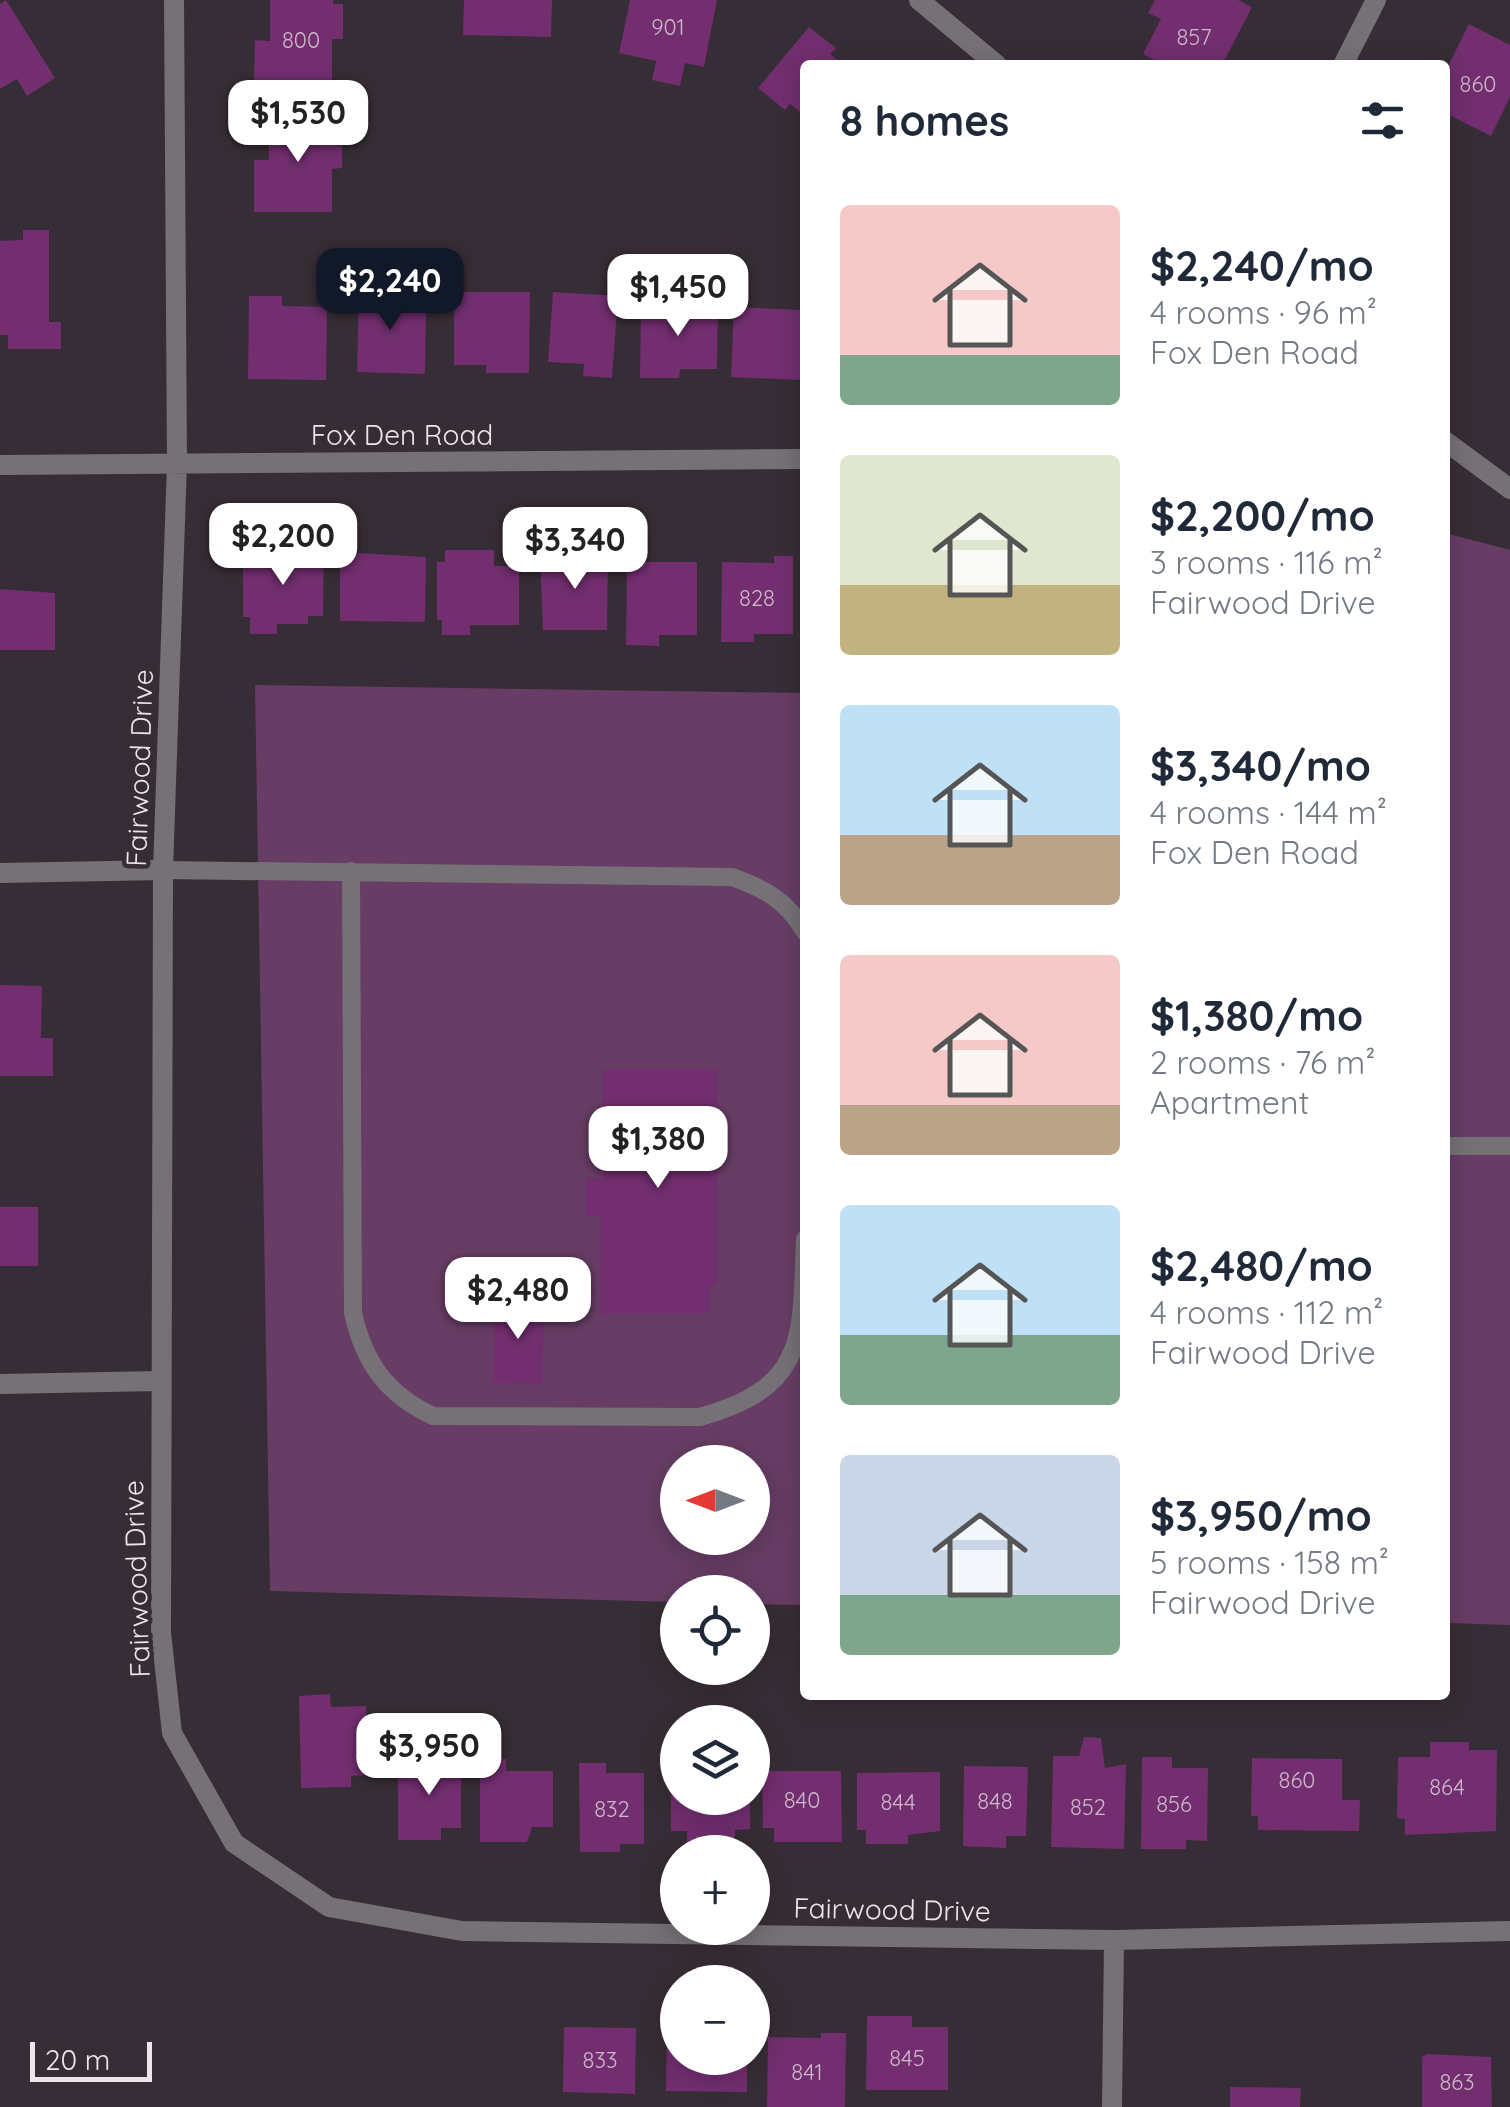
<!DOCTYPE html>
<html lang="en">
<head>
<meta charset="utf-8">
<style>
	:root { --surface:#fff; --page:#f2f2f3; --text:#1f2937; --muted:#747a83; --accent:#111827 }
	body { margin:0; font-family:Quicksand,sans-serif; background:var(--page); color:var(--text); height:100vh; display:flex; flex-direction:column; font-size:38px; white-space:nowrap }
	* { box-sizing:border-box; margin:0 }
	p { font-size:32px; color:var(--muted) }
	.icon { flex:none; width:55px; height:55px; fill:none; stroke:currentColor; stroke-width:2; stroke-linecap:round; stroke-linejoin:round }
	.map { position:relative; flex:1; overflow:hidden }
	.panel { position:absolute; left:800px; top:60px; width:650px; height:1640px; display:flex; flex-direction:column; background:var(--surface); border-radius:10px; box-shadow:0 5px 25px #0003 }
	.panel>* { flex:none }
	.needle { width:65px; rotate:270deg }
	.tools { position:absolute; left:660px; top:1445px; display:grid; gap:20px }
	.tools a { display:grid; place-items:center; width:110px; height:110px; border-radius:50%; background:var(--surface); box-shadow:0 5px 25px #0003; font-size:50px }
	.scale { position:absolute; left:30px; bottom:25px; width:122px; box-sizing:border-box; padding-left:10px; border:5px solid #ece5eb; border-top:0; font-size:28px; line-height:35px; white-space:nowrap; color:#ece5eb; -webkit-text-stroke:8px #372d36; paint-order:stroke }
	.price { position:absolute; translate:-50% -85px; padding:0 22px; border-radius:20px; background:#fff; color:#222; font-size:32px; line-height:65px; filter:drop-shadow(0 2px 5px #0008) }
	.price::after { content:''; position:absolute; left:50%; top:60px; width:30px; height:22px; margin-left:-15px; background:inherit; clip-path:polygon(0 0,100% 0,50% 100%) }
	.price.selected { background:var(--accent); color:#fff }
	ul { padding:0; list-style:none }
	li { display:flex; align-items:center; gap:30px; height:250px; padding:0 40px }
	li span { display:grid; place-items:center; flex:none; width:280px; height:200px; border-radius:10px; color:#555 }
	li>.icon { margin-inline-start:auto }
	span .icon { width:120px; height:120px; fill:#fffc; stroke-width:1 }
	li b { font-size:42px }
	h2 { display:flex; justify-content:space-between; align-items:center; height:120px; padding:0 40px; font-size:42px }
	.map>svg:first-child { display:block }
	.green { fill:#673d65; fill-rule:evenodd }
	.building { fill:#722e6f }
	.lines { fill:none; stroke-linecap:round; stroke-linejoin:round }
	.service { stroke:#767176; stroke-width:18 }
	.minor { stroke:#767176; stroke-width:20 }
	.labels { text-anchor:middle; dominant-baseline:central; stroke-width:9; stroke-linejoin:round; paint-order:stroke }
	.number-label { font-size:22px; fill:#ceb7cc }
	.street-label { font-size:28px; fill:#ece5eb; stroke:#372d36 }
</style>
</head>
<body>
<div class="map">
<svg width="1510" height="2107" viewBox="0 0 1510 2107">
	<rect width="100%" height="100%" fill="#372d36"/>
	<path class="green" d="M1445,533L1510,550V1625L1445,1623Z
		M255,685L805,693V1605L753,1604L752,1592H678L677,1602L270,1591ZM678,1462H752V1538H678Z"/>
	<path class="building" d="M6,0L55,78L27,96L17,79L0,89V4Z
		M270,0H333V4H343V39H332V80H254L255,40L270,41Z
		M464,0H552L551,37L463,35Z
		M630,0H717L704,67L685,63L680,86L652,80L656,61L619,53Z
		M1155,0H1238L1252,7L1222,65H1164L1143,54L1161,19L1148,13Z
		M1469,24L1510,45V97L1491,136L1445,113V72Z
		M809,27L836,48L830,54L843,65H805V116L790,104L785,110L758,88Z
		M269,114H333V134H342V168L332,169V212H254V160H269Z
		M23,230H49V322H61V349H8V335H0V241L23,240Z
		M359,285L390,286L389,301L426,303L425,374L357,372Z
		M454,292H530L529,373H486V365H454Z
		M553,292L618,296L612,378L583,376L584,364L548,362Z
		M249,296H282V306L327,307L326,380L248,379Z
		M641,303L718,304L717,369H680L679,378H640Z
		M734,307L803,310L801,380L731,377Z
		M295,547H324L323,616H308V624H277V634H250V617H243V554L295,552Z
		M445,550H494V566H519V625H470V635H442V620H437V562H445Z
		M578,551H608L607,630H543L540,560H578Z
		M340,552L426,557L425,622L340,621Z
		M774,556H793V634H754V642H721L722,562L774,563Z
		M627,562H697V635H659V646L626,645Z
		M0,589L55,593V650H0Z
		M0,985L42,986L41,1038H53V1076H0Z
		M603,1069H717V1285H709V1313H600L601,1216H586V1178H603Z
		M0,1207H38V1266H0Z
		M495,1301L544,1303L542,1384L493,1382Z
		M330,1694L331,1707L366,1706L368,1775L351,1776V1787L301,1788L299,1696Z
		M1084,1737L1101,1738L1105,1768L1126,1764L1124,1849L1051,1847L1053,1756H1079Z
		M1430,1742H1469V1750H1497L1496,1831L1405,1835V1819L1397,1818L1398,1757H1430Z
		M1142,1757H1172V1768H1208L1207,1841L1186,1840V1849H1141Z
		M1252,1758L1342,1759V1800H1360L1359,1831L1258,1830V1816H1251Z
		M405,1759H461V1828H441V1840H398V1768H405Z
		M480,1759H506V1771H553V1827H532L527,1842H480Z
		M579,1763H606V1773H644V1844H620V1852H580Z
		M964,1766L1028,1767L1026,1836H1006V1848L963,1846Z
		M762,1771H841L842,1842H774V1828H763Z
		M940,1772V1831L908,1835V1844H866V1830H857V1773Z
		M671,1773H678V1798H750V1829L735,1830V1837H726V1844H687V1831H671Z
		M867,2016H912V2027H948V2090H866Z
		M667,2019H678V2058H747V2092L666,2091Z
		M564,2027L636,2028L635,2094L563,2092Z
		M821,2033H846L845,2107H767L768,2037L821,2038Z
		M1428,2054L1491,2057L1492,2107H1422V2057Z
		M1230,2087L1301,2088L1300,2107H1230Z"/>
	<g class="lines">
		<path class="service" d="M163,870L732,877C766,889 787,901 805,932
			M351,871L353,1313C364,1362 386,1394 433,1416L700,1417C809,1387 801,1335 805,1239
			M1445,1146H1510"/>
		<path class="minor" d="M174,0L177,463L163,870L161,1632L172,1733L234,1843L329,1907L462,1931L1114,1940L1510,1931
			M919,0L997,65
			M1343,65L1376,0
			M1445,441L1510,489
			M0,465L805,459
			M0,873L163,870
			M0,1384L159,1381
			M1112,2107L1114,1940"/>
	</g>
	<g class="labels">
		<g class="number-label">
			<text x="668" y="27">901</text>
			<text x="1194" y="37">857</text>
			<text x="301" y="40">800</text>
			<text x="1478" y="84">860</text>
			<text x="757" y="598">828</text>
			<text x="1297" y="1780">860</text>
			<text x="1447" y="1787">864</text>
			<text x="802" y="1800">840</text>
			<text x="995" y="1801">848</text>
			<text x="898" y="1802">844</text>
			<text x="1174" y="1804">856</text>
			<text x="1088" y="1807">852</text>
			<text x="612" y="1809">832</text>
			<text x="907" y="2058">845</text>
			<text x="600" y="2060">833</text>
			<text x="807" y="2072">841</text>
			<text x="1457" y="2082">863</text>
		</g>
		<g class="street-label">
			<text x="402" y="434">Fox Den Road</text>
			<text transform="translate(139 768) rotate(-88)">Fairwood Drive</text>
			<text transform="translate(136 1579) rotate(-92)">Fairwood Drive</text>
			<text transform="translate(892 1909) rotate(1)">Fairwood Drive</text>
		</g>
	</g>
</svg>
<div class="tools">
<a><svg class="needle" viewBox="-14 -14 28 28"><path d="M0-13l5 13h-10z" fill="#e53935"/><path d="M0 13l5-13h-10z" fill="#747a83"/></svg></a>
<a><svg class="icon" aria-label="locate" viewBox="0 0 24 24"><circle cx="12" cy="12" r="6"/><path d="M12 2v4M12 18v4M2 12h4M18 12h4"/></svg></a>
<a><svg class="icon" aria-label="layers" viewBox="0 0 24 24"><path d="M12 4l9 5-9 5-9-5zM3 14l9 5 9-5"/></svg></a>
<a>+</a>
<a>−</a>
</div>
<div class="scale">20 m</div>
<b class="price" style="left:298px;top:165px">$1,530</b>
<b class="price selected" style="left:390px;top:333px">$2,240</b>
<b class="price" style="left:678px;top:339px">$1,450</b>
<b class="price" style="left:283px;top:588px">$2,200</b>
<b class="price" style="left:575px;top:592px">$3,340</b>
<b class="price" style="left:658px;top:1191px">$1,380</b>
<b class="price" style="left:518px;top:1342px">$2,480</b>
<b class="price" style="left:429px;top:1798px">$3,950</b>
<section class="panel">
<h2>8 homes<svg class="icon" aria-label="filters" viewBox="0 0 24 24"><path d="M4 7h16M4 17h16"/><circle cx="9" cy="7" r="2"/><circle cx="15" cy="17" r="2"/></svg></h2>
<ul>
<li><span style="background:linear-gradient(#f6c9c9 75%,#7fa58c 0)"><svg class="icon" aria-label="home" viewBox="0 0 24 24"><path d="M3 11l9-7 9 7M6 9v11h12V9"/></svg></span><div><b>$2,240/mo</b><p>4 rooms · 96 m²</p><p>Fox Den Road</p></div></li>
<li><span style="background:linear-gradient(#dfe7d0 65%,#c2b280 0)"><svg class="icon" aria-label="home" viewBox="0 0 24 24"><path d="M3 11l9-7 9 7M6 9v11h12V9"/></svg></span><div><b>$2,200/mo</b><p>3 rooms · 116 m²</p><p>Fairwood Drive</p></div></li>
<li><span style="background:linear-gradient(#bfe0f5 65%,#b9a48a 0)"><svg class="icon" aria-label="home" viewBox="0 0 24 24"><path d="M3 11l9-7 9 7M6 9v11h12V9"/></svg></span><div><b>$3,340/mo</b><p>4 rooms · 144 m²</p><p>Fox Den Road</p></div></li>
<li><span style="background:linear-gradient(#f6c9c9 75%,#b9a48a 0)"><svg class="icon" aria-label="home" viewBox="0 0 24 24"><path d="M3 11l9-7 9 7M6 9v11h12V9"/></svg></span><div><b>$1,380/mo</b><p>2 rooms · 76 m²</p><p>Apartment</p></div></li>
<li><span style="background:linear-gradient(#bfe0f5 65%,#7fa58c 0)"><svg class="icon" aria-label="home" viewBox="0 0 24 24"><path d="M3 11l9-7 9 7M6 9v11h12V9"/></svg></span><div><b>$2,480/mo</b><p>4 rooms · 112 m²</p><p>Fairwood Drive</p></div></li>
<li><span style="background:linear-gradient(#c9d6e8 70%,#7fa58c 0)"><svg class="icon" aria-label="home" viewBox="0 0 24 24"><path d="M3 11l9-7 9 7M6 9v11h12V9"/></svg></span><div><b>$3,950/mo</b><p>5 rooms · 158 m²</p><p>Fairwood Drive</p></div></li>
</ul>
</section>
</div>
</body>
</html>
